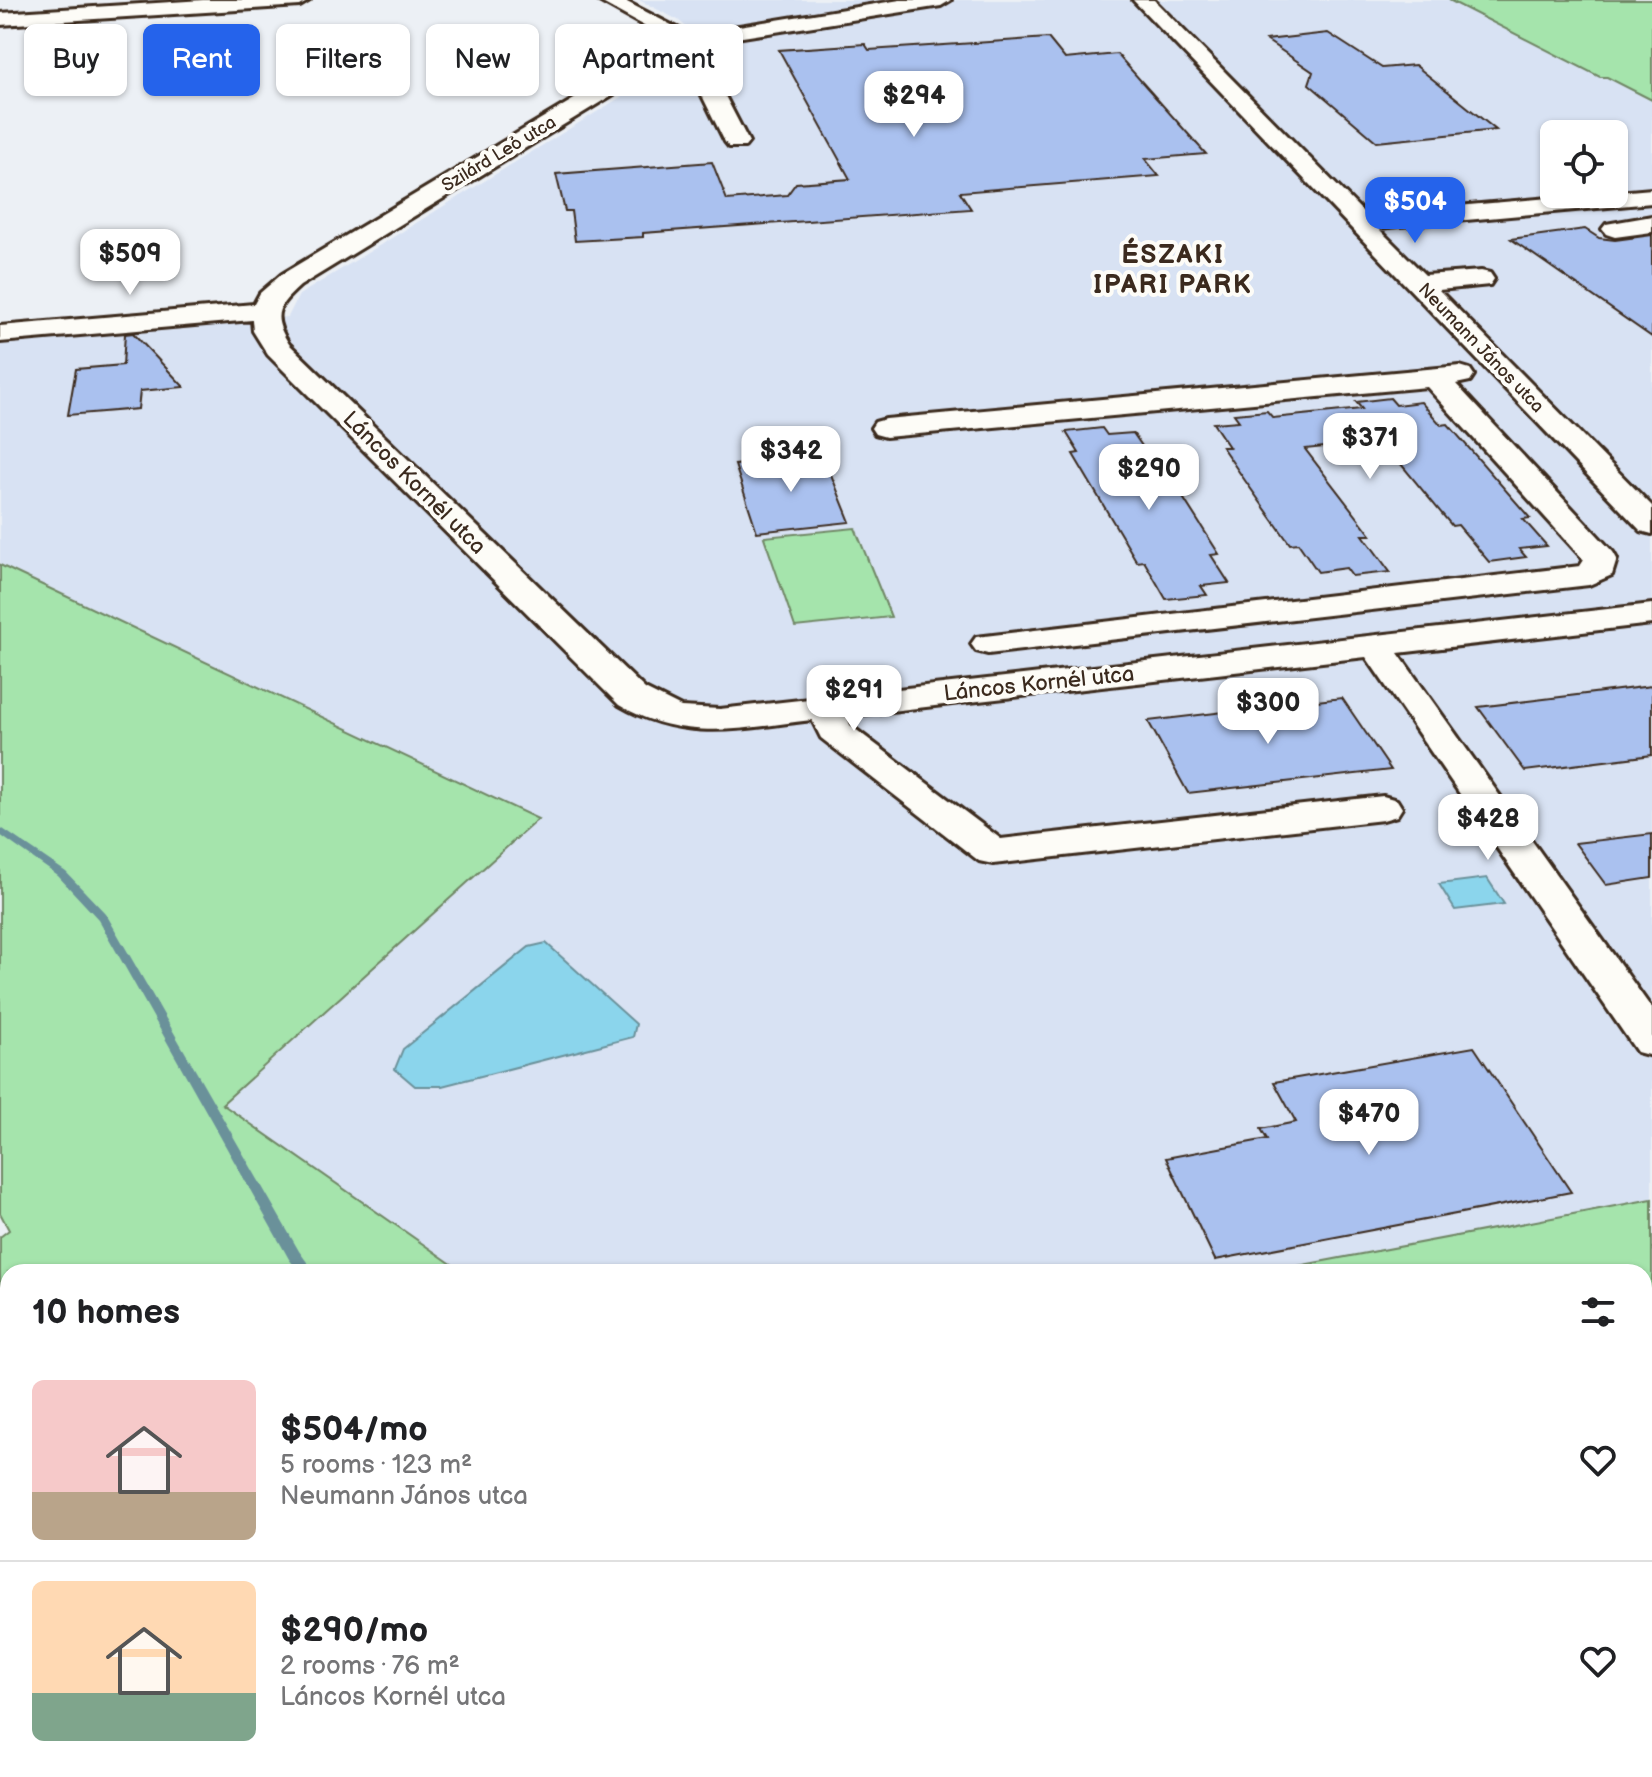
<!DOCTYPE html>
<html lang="en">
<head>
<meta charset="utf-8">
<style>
	:root { --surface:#fff; --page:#f6f6f6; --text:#202124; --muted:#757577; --line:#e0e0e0; --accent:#2563eb }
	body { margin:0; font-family:"Balsamiq Sans",sans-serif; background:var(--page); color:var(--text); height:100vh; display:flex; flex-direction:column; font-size:30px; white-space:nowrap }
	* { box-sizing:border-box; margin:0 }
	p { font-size:26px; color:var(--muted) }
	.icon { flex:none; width:44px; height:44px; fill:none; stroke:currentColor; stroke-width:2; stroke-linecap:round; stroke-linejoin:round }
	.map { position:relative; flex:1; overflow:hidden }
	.drawer { position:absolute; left:0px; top:1264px; width:1652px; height:514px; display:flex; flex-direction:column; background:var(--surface); border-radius:24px 24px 0 0; box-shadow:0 2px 6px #0004 }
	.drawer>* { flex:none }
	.guide { position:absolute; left:24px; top:24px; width:800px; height:72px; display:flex; gap:16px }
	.buttons { position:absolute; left:1540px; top:120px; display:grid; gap:16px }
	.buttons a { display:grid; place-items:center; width:88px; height:88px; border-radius:12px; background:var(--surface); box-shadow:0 2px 6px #0004; font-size:40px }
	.price { position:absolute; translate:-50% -68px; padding:0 18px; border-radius:16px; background:#fff; color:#222; font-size:26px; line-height:52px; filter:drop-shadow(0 2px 4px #0008) }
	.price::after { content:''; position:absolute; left:50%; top:48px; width:24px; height:18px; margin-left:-12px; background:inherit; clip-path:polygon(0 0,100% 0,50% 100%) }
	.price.current { background:var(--accent); color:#fff }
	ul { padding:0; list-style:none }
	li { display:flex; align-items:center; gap:24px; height:200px; padding:0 32px }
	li+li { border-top:2px solid var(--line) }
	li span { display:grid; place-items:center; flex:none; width:224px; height:160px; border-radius:12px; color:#555 }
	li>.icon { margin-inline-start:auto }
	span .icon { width:96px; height:96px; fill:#fffc; stroke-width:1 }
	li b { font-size:34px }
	h2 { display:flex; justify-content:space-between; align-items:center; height:96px; padding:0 32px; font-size:34px }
	.chip { padding:0 28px; border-radius:12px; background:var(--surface); box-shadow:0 2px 6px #0004; font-size:28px; line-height:72px }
	.chip.current { background:var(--accent); color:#fff }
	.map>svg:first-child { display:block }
	.built { fill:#d8e2f3; fill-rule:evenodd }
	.green { fill:#a5e4ac; stroke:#708765; stroke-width:2 }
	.water { fill:#8bd5ec; stroke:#6b919a; stroke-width:2 }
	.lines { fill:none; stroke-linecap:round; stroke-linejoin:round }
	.stream { fill:#6b919a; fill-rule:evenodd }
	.building { fill:#aac1ef; stroke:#3b2a1e; stroke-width:2 }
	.minor-casing { stroke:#3b2a1e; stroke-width:6 }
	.minor { fill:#fdfcf7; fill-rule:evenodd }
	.labels { text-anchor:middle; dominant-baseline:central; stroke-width:8; stroke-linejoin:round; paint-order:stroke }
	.far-street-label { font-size:18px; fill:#3b2a1e; stroke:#fdfcf7 }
	.street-label { font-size:22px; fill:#3b2a1e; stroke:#fdfcf7 }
	.far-district-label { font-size:26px; font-weight:bold; letter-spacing:2px; fill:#3b2a1e; stroke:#fdfcf7 }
</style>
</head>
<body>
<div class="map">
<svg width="1652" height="1777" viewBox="0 0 1652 1777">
	<rect width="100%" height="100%" fill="#ecf0f5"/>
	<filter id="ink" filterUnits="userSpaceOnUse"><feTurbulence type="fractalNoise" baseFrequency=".0125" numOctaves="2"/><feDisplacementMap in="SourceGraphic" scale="16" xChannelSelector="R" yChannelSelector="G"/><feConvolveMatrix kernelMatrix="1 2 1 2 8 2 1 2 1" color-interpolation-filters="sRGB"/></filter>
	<g filter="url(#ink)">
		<path class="built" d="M639,0H1449L1600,77H1607L1652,100V1199L1266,1272H463L222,1105L538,819L0,564V341L288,317L299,295L696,51L711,47L678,20ZM1554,134H1614V194H1554Z"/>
		<path class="green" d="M1449,0H1652V100L1607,77H1600Z
			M855,528L891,617L795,627L764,537Z
			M0,565L538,819L222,1104L463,1272H8V1488L0,1473V1237L9,1230L0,1213Z
			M1652,1199V1777H162L158,1770H1644V1272H1266Z"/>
		<path class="water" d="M1487,878L1504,904L1455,910L1439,884Z
			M546,943L636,1024L633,1037L442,1086H415L395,1069L403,1049L529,947Z"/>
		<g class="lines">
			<path class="stream" d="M0,827L66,872L106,914L299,1251L314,1272H299L289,1259L98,919L58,876L0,835Z
				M676,1770H694L697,1777H679Z"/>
		</g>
		<path class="building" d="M1328,33L1382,68L1415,65L1496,130L1377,142L1309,84L1313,72L1266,40Z
			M1048,38L1065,59L1117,54L1206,154L1145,159L1159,176L960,192L971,209L643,233V237L575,241L571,211H565L556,174L712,162L727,200L787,195L796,183L850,179L779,50L865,44L869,50Z
			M1585,229L1599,238L1615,240L1652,235V337L1511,239Z
			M133,333L184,387L140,391L138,409L68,415L76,369L123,365L125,334Z
			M1390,398L1396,405L1421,402L1441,425L1448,424L1530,518L1523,519L1547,546L1519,549L1526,557L1489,562L1458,525L1452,526L1382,441L1305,449L1371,535H1363L1390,572L1352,576L1346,568L1318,572L1298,543L1290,544L1246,482L1222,447H1229L1213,423L1239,421L1234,414L1267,411L1273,418L1362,409L1356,402Z
			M1102,428L1107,435L1133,433L1149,456L1156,455L1219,554L1211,555L1229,583L1201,586L1207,595L1166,599L1144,561L1137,562L1073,454L1079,453L1066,432Z
			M824,457L850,522L757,532L735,465Z
			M1652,686V755L1525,771L1478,707Z
			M1342,698L1391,770L1188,793L1148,721Z
			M1652,834V878L1606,885L1575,843Z
			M1474,1047L1571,1192L1215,1260L1166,1158L1267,1139L1261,1129L1296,1122L1274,1082Z"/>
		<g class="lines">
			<g class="minor-casing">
				<path id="minor" d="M203,0H310L300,6L0,25V13Z
					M597,0H623L689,34L900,0H951L941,6L698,44L749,142L745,147H729L725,142L681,53L300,286C277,307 271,315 289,344L645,689L681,707L720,709L1652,604V624L1398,653L1652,1009V1056L1637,1052L1366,657L847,716L850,725L1001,839L1383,796L1397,800L1402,808L1397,816L1383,820L993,864L979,861L821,738L812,720C742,728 684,743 619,705L268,355L253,331L252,320L0,342V326L254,304L260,293L282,274L671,41Z
					M1133,0H1154L1365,214L1652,189V203L1378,228L1425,275L1481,271L1490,273L1494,279L1490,285L1439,290L1652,506V534L1641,531Z
					M1652,216V232L1615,237L1606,234L1602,229L1606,224Z
					M1460,366L1470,369L1474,375L1470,381L1456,384L1613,552L1617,559L1612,575L1589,585L988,654L976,651L971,644L976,637L1580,566L1584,560L1427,387L886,437L875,434L871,428L875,422L886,419Z"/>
			</g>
			<use href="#minor" class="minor"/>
		</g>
	</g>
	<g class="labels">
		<g class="far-street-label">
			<text transform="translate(499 154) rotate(-31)">Szilárd Leó utca</text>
			<text transform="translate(1481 348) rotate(46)">Neumann János utca</text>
		</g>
		<g class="street-label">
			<text transform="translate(414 483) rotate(45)">Láncos Kornél utca</text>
			<text transform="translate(1039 684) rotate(-6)">Láncos Kornél utca</text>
		</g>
		<g class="far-district-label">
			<text x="1173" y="255">ÉSZAKI<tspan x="1173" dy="30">IPARI PARK</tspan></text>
		</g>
	</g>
</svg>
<div class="buttons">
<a><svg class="icon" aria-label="locate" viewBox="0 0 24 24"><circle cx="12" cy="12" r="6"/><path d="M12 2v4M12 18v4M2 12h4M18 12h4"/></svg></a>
</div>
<b class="price" style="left:914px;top:139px">$294</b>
<b class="price current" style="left:1415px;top:245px">$504</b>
<b class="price" style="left:130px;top:297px">$509</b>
<b class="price" style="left:1370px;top:481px">$371</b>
<b class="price" style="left:791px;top:494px">$342</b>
<b class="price" style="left:1149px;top:512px">$290</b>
<b class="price" style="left:854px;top:733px">$291</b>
<b class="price" style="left:1268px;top:746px">$300</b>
<b class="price" style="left:1488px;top:862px">$428</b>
<b class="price" style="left:1369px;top:1157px">$470</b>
<div class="guide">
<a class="chip">Buy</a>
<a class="chip current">Rent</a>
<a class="chip">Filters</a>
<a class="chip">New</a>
<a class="chip">Apartment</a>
</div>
<section class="drawer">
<h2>10 homes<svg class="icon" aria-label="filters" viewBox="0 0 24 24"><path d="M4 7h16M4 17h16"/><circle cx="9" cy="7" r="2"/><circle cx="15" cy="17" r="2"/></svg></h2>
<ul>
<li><span style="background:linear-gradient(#f6c9c9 70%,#b9a48a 0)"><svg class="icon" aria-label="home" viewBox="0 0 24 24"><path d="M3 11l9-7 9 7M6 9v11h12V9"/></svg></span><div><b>$504/mo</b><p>5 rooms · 123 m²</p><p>Neumann János utca</p></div><svg class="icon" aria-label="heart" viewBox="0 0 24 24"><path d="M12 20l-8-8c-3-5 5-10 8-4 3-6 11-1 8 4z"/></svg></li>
<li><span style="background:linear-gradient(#ffd9b3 70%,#7fa58c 0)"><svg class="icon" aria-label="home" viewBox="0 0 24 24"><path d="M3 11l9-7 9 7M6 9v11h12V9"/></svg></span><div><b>$290/mo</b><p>2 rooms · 76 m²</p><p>Láncos Kornél utca</p></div><svg class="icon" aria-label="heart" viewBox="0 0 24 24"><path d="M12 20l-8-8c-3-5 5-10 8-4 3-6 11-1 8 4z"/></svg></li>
</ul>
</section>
</div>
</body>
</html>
